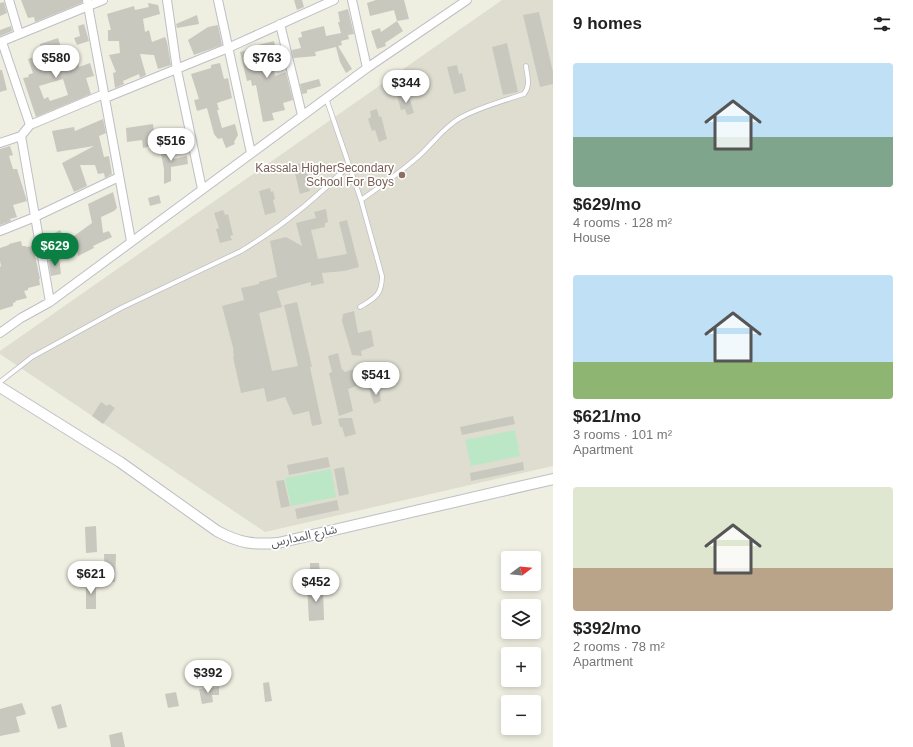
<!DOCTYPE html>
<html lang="en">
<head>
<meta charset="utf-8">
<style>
	:root { --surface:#fff; --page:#f6f6f6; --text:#222; --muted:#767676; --accent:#0b8043 }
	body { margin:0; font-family:Helvetica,"Noto Sans Arabic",sans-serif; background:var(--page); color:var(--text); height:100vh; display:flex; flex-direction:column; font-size:15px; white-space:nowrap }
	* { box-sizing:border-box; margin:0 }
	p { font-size:13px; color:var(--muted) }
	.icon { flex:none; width:22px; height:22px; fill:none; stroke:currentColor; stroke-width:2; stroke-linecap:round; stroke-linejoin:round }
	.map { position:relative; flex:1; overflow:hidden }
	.side { display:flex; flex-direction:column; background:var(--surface); width:360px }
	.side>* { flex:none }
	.needle { width:26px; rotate:74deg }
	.controls { position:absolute; left:501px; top:551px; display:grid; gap:8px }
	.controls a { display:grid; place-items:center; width:40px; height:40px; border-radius:4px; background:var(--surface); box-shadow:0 2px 6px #0003; font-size:20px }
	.price { position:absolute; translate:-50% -34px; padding:0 9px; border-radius:14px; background:#fff; color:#222; font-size:13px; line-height:26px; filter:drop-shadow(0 1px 2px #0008) }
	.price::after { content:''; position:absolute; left:50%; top:24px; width:12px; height:9px; margin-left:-6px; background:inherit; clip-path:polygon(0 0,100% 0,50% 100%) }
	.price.current { background:var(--accent); color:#fff }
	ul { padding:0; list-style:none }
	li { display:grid; align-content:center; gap:8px; height:212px; padding:0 20px }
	li span { display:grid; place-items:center; height:124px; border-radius:4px; color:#555 }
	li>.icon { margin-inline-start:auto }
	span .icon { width:72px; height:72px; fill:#fffc; stroke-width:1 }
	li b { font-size:17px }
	h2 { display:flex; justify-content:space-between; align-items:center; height:48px; padding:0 20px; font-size:17px }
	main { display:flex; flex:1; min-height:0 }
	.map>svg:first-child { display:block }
	.education { fill:#deddd0 }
	.green { fill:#bce7c6 }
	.building { fill:#c9c8bf; fill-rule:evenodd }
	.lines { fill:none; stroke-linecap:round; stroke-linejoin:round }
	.service-casing { stroke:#bebfc6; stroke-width:5.5 }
	.minor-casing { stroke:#bebfc6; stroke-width:10 }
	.tertiary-casing { stroke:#bebfc6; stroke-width:12 }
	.service { stroke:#fff; stroke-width:4 }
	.minor { stroke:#fff; stroke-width:8 }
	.tertiary { stroke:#fff; stroke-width:10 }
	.education-dot { fill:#8d6e63; stroke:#fff; stroke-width:1.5 }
	.labels { text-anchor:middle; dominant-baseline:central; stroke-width:3.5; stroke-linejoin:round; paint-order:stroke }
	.education-label { font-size:12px; fill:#785e54; stroke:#fff; text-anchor:end }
	.street-label { font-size:12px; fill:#5a5c63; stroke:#fff }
</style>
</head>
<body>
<main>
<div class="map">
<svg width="553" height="747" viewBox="0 0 553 747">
	<rect width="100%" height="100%" fill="#eeeee1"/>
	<path class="education" d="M502,0H553V466L265,532L0,354V351Z"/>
	<path class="green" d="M515,430L520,456L471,466L465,440Z
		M331,469L336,497L291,506L285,478Z"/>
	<path class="building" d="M21,0H82V3L35,22L34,17L28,18Z
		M294,0H302L304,7L297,10Z
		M376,0H404L409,19L397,21L394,10L370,16L367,3Z
		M4,2L7,13L0,16V3Z
		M148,3L158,5L160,14L143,19L145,32L149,30L152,42L165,37L167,42L171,65L158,69L154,55L140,54L146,75L140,78L139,74L123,81L124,84L115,88L113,73L116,72L109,55L120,53L119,41H108V30H111L107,14L134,6L135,10L149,7Z
		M348,9L354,34L348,35L349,39L341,41L342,45L338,46L352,69L346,73L340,62L336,47L315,52L316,56L294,58L292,50L301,48L298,38L302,37L301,32L324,26L326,36L341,33L338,22H340L338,12Z
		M539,12L553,72V84L540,87L523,15Z
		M197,15L199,24L177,28L176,24Z
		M397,21L403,31L385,43L386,46L377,49L371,31L380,28L381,32Z
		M84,24L89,41L77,45L74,38L80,36L78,26Z
		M218,25L222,45L194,55L188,40L208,27Z
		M11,26L12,31L0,36V30Z
		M58,38L63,53L75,50L79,67L90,63L94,76L86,78L91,94L36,117L23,78L29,77L28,75L33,73L28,59L43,54L40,44ZM63,79L68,95L50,101L48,97L44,99L39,86Z
		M274,41L276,51L280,49L283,59L272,60L275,76L286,72L293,100L283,103L285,110L272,113L274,120L263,122L256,85L252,86L251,80L247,81L240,52L259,47L258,45Z
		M507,43L518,92L503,95L492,47Z
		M220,63L224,79L228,78L232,98L217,103L219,110H217L222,128L235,124L238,135L234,142L235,144L226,148L222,138L218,139L214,134L207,108L197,111L194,100L199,99L191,74L211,68V65Z
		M457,65L459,74L462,73L466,91L454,94L447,67Z
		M0,70H2L7,90L0,92Z
		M319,79L321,86L307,90V93L302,94L300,84Z
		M408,93L414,113L407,115L405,109L401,110L397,96Z
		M377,109L379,117L381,116L387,139L379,142L375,130L372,131L368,119L371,117L370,111Z
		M103,119L106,133L99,136L104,157L109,156L112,174L105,178L104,173L98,174L95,165H80L87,186L74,192L62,163L94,146L57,152L52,131L74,127L75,131Z
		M153,124L156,145L143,148L142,140L127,142L126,128Z
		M172,145L174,159L187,156L188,164L171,167V181L164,184V169L160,148Z
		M10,146L13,155L9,156L13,169H17L27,201L13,205L17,217L10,219L11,221L0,225V149Z
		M303,163L304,168H306L308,175L306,177L310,191L300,194L293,165Z
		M270,188L271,192L273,191L275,199L273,200L276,212L265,215L259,191Z
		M113,192L117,208L114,211L101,217L103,233L109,231L112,237L93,246L94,248L78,256L77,250L67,254L63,244L92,223L88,204Z
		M159,195L161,203L150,206L148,198Z
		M326,209L328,222L325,223V227L311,230L318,259L347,254L339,222L347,220L359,267L344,271L322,273L324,283L311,286V282L277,291L282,307L259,313L272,371L298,366L284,305L297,302L312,367H310L322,424L312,426L309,411L293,415L285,397L267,402L264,388L241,393L233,357L234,356L233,351H234L222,306L244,300L241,288L259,284V282L277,277L270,241L286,237L302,246L296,223L316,218L314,212Z
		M223,210L225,215L228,214L233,235L230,236L232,240L220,243L216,229L219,228L214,213Z
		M60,230L64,237L54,241L53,234Z
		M21,241L22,246H26V247L33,246L40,279H39L40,285L28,288V290L24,291L27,298L15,301L16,302L13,303V306L0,310V267L1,266L0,261V248L9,245V244Z
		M59,258L61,274L51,276L48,260Z
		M354,311L358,333L371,330L374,346L361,351L362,356L352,355L342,321L343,314Z
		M338,353L342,370L343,369L344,372L365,366L368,382L348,389L353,411L339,416L329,373L332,372L328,356Z
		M369,389H379L381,401L374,404Z
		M101,402L107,406L109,404L115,408L103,424L92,416Z
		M513,416L515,424L462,435L460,427Z
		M342,418H352L356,434L345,437L342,427H340L338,419Z
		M328,457L330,467L289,475L287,465Z
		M523,462L524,470L471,481L470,473Z
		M344,467L349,494L339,496L334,469Z
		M284,480L290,506L281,508L276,481Z
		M337,500L339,510L297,519L295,509Z
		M96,526L97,552L86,553L85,527Z
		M104,554H116L115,582L105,581Z
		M310,563H319L320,574H310Z
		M86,581H96V609H86Z
		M307,586H323L324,620L309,621Z
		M269,682L272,701L265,702L263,683Z
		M219,687V695H212L213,702L202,704L199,689Z
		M176,692L179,706L168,708L165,694Z
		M22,703L26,714L16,717L20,732L0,736V709Z
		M61,704L67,727L58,729L51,707Z
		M122,732L125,747H111L109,735Z"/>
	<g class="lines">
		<g class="service-casing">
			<path id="service" d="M326,98L361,200L382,276C382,295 375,298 360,307
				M361,200C381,186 401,172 420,155C433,143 444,127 460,118C480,107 503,101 524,94C531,85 527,76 526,66
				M0,382L32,357L121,308L241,251C281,227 317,198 349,165"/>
		</g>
		<g class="minor-casing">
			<path id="minor" d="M9,0L19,34
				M87,0L131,241
				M167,0L177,70L202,189
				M218,0L251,153
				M352,0L367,68
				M280,24L302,115
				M0,42L103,0
				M2,42L30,125
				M105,98L228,48L334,0
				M21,136L50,302
				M0,143L21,136L30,125L104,94
				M0,231L35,217L119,177
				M0,333L21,318L50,302L367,68L467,0"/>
		</g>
		<g class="tertiary-casing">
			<path id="tertiary" d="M0,387L120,462L217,531C239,543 253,545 278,543L553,479"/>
		</g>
		<use href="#service" class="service"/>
		<use href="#minor" class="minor"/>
		<use href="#tertiary" class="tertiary"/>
	</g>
	<circle class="education-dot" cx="402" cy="175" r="4"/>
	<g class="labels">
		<g class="education-label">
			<text x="394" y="168">Kassala HigherSecondary<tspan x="394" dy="14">School For Boys</tspan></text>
		</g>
		<g class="street-label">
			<text transform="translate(304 536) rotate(-12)">شارع المدارس</text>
		</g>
	</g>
</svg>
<div class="controls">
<a><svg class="needle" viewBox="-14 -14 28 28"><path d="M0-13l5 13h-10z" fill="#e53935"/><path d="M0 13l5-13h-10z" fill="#767676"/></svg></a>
<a><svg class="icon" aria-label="layers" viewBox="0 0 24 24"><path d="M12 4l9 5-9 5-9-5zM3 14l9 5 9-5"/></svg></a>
<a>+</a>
<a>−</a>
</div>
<b class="price" style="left:56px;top:79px">$580</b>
<b class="price" style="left:267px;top:79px">$763</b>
<b class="price" style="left:406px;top:104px">$344</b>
<b class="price" style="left:171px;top:162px">$516</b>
<b class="price current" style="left:55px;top:267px">$629</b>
<b class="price" style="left:376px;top:396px">$541</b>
<b class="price" style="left:91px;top:595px">$621</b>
<b class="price" style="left:316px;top:603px">$452</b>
<b class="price" style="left:208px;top:694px">$392</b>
</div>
<section class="side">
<h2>9 homes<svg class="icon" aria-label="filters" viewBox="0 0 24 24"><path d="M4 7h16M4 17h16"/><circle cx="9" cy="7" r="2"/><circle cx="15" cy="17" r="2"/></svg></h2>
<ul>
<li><span style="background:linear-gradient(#bfe0f5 60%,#7fa58c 0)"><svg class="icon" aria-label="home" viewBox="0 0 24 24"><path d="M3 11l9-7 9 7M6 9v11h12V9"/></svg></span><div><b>$629/mo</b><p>4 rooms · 128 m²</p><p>House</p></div></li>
<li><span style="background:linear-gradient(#bfe0f5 70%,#8fb573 0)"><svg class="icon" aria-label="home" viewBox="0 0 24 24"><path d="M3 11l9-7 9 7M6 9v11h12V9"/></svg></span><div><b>$621/mo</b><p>3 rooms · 101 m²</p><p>Apartment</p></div></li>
<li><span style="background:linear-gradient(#dfe7d0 65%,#b9a48a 0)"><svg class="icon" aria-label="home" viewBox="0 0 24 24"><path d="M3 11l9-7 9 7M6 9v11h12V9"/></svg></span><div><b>$392/mo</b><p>2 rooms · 78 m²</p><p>Apartment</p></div></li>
</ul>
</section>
</main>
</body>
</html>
